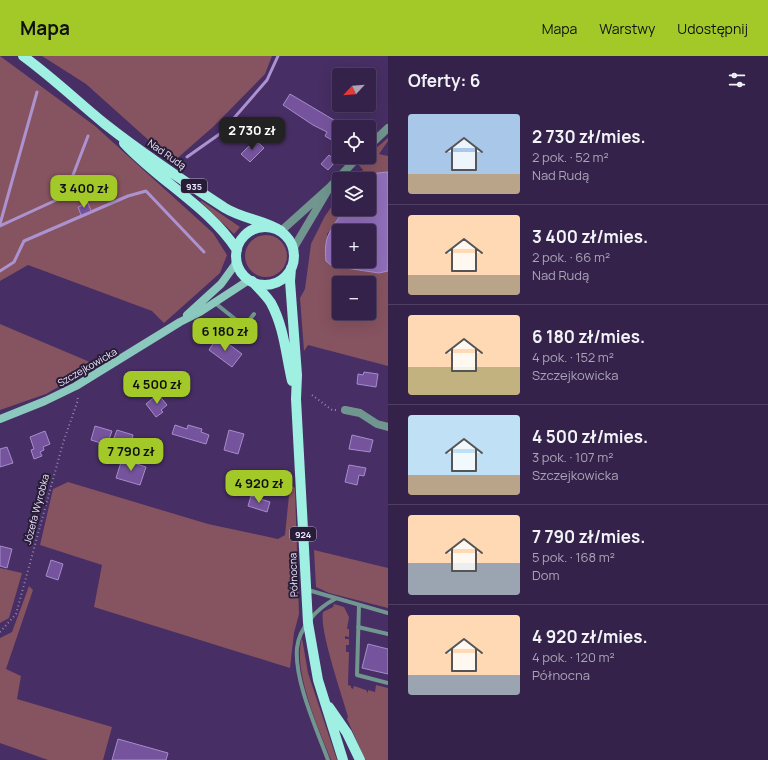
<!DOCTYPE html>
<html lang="pl">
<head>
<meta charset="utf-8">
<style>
	:root { --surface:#35224b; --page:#3d2a52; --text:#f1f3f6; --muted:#aaa4b5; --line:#4f3f63; --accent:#a2c928 }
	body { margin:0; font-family:Manrope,sans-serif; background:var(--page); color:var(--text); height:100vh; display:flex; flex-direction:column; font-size:15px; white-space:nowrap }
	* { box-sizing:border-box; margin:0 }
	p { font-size:13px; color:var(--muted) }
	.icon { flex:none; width:22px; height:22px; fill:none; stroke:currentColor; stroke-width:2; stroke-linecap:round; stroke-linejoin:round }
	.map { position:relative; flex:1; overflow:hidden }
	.panel { display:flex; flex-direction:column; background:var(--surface); width:380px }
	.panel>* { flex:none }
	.needle { width:26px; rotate:244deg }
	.tools { position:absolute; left:332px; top:12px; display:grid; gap:8px }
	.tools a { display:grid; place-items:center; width:44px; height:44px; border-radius:4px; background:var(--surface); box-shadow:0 4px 16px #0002,0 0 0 1px var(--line); font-size:20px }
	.price { position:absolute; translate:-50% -34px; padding:0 9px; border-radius:8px; background:var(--accent); color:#111; font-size:13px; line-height:26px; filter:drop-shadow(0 1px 2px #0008) }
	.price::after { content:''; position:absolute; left:50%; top:24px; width:12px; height:9px; margin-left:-6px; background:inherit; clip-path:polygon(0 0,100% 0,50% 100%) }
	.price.selected { background:#222; color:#fff }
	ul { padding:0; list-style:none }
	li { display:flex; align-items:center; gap:12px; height:100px; padding:0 20px }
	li+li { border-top:1px solid var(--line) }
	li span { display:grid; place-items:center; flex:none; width:112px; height:80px; border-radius:4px; color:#555 }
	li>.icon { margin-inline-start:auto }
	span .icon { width:48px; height:48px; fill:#fffc; stroke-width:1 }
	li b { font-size:17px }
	h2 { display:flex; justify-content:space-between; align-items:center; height:48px; padding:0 20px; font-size:17px }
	header { display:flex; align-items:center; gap:24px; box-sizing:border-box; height:56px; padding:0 20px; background:var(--accent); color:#111 }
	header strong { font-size:19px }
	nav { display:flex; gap:22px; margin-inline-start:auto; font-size:14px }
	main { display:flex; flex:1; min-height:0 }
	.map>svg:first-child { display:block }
	.green { fill:#865360; fill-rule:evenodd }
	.water { fill:#906fba; stroke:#ac92cf; fill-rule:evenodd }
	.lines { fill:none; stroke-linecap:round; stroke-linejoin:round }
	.stream { stroke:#ac92cf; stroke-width:3 }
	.building { fill:#75549d; stroke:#a68ccb }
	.path { stroke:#9785ae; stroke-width:2; stroke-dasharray:1 3; stroke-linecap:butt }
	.service { stroke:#70968f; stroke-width:4 }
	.minor { stroke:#70968f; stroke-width:8 }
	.tertiary { stroke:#70968f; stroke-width:8 }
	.secondary { stroke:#8bc8be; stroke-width:8 }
	.primary { stroke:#9fefe2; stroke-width:10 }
	.labels { text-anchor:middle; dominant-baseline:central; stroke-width:4; stroke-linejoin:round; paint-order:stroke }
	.shield { fill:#281d36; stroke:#b3a8c3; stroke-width:1 }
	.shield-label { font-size:9px; font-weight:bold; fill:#eee4ff }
	.street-label { font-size:10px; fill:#eee4ff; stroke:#281d36 }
</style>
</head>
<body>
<header>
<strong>Mapa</strong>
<nav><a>Mapa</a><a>Warstwy</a><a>Udostępnij</a></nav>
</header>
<main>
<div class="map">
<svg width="388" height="704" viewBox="0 0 388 704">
	<rect width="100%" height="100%" fill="#472e64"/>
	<path class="green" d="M0,0L95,70L213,177L227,199L220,217L164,267L152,255L28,209L0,225Z
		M42,0H272L265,18L214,70L173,106L86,28Z
		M388,82V85L379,98L388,100V117C376,118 367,123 354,123L363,114L358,108L366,101H369V98Z
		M339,140V153H345L327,178L332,210L379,217L388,215V310L308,289L304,295L300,242L305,233L311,188L325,160ZM339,227H369V257H339Z
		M200,145H202L240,171L234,178Z
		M245 200a21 21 0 1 1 42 0a21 21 0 1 1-42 0Z
		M0,268L97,309L46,338L0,354Z
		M68,426L208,468L278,483L285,479L290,429L295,432L299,558L294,577L290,612L94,551L102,509L40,489L53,433Z
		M314,494L388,512V552L329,537L316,531Z
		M0,512L22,517L9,562L0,567Z
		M29,530L33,534L6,613L21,620L17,643L112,671L103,704H48L0,687V582L12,576Z
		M334,548L344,551L349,561L347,573H349V581L345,580V583H349V589H346V596H349L348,629L351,630V632L353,633L354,630L366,634L368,637V634L375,636L376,629L388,632V704H365L347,663L348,661C342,639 319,574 323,556L333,551Z
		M302,582L308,617L337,704H331C319,673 292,614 302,582Z"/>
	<path class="water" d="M388,116V215L379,217L332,210L326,205C323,180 331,173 345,153H369V123H367L377,117ZM339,175H369V205H339Z"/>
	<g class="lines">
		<path class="stream" d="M187,101L221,77L267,24L278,0
			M0,168L37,36
			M0,170L65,140L88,80
			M0,215L14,206L24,185L128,140L146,135L204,196"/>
	</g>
	<path class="building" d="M290,38L339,67V80L335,86L325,80L327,76L313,69L283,49Z
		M255,84L264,92L250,106L241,98Z
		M329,99L336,105L328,114L321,108Z
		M88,147L91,155L81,159L78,151Z
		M218,280L242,298L232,311L209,294Z
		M364,316L378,318L376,331L357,328L358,318L363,319Z
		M158,338L167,349L161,354L163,356L156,361L146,348Z
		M175,369L187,373L188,369L202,373L201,376L209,379L206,388L172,378Z
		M95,370L112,375L107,389L91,384Z
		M117,374L133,379L131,387L114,382Z
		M229,374L244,378L238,398L224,394Z
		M45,375L50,388L43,391L44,394L40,396L42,400L34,403L31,394L34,393L30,381Z
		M352,379L373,384L370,396L349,393Z
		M7,391L13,407L0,411V393Z
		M122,403L146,411L140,429L116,422Z
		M349,409L366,412L364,420L359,419L357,429L345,426Z
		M251,440L270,446L267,456L248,450Z
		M0,490L12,493L7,512L0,510Z
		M51,504L63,508L58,524L46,520Z
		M368,588L388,593V618L362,612Z
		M118,683L168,697L166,704H112Z"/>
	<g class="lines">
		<path class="path" d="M312,339L332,354H338
			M0,576L16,558L63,387L78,344L77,339"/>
		<path class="service" d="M215,247L255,279
			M244,271L254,258
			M308,534L388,557
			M359,549L357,619L388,627
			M358,571L388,578
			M328,704C317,674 294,624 297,592C299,572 317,552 335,543"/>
		<path class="minor" d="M345,354L360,357L377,368L388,371"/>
		<path class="tertiary" d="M369,90L388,72
			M281,175L330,131L358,101
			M293,193L328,134"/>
		<path class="secondary" d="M187,259L221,228L237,206
			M0,363L45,345L76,330L180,266L200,256L249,224"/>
		<path class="primary" d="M23,0C52,21 78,46 105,68C143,98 185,126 225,152C243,163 264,164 281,175
			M124,87C160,126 208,150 237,194
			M236 200a29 29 0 1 1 58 0a29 29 0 1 1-58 0Z
			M291,212L290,225L297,319L296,343L308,567L318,624L343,704
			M252,225C258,232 266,239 271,247C284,271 286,299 292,325
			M329,651L347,677L360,704"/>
	</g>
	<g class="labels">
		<g class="shield">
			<rect x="181" y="123" width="26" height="14" rx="3"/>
			<rect x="290" y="471" width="26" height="14" rx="3"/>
		</g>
		<g class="shield-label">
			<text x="194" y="130">935</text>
			<text x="303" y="478">924</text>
		</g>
		<g class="street-label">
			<text transform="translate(167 98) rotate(35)">Nad Rudą</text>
			<text transform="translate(87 311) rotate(-30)">Szczejkowicka</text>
			<text transform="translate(36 453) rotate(-75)">Józefa Wyrobka</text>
			<text transform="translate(293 519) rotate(-92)">Północna</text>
		</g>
	</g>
</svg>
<div class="tools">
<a><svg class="needle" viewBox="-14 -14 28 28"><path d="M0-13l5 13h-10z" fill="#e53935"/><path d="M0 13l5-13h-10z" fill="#aaa4b5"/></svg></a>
<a><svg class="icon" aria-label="locate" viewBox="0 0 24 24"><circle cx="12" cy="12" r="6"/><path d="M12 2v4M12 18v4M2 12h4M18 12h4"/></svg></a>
<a><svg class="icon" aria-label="layers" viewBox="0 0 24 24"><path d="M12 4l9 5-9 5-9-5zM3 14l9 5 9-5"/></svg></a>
<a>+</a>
<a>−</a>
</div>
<b class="price selected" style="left:252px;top:95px">2 730 zł</b>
<b class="price" style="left:84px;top:153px">3 400 zł</b>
<b class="price" style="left:225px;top:296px">6 180 zł</b>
<b class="price" style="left:157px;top:349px">4 500 zł</b>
<b class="price" style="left:131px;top:416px">7 790 zł</b>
<b class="price" style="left:259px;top:448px">4 920 zł</b>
</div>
<section class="panel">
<h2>Oferty: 6<svg class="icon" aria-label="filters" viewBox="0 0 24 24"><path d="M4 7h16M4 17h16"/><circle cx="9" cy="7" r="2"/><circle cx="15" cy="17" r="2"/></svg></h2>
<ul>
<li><span style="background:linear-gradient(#a9c7e8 75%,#b9a48a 0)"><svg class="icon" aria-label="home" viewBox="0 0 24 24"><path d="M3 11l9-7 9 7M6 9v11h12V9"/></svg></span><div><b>2 730 zł/mies.</b><p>2 pok. · 52 m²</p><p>Nad Rudą</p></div></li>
<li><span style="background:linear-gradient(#ffd9b3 75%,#b9a48a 0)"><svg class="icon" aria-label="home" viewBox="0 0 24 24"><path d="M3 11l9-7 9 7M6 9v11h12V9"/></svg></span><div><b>3 400 zł/mies.</b><p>2 pok. · 66 m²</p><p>Nad Rudą</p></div></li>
<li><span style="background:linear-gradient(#ffd9b3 65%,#c2b280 0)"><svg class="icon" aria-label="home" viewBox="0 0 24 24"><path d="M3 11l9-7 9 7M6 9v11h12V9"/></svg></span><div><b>6 180 zł/mies.</b><p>4 pok. · 152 m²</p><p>Szczejkowicka</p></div></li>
<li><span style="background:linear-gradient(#bfe0f5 75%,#b9a48a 0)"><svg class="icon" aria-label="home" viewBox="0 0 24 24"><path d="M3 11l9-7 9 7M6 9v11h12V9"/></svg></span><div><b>4 500 zł/mies.</b><p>3 pok. · 107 m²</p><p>Szczejkowicka</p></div></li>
<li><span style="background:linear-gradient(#ffd9b3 60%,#9aa5b1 0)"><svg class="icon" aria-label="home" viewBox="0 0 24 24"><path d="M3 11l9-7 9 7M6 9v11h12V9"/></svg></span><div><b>7 790 zł/mies.</b><p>5 pok. · 168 m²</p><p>Dom</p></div></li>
<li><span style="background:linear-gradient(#ffd9b3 75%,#9aa5b1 0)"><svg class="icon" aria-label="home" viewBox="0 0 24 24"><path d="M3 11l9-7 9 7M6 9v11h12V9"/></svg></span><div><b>4 920 zł/mies.</b><p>4 pok. · 120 m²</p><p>Północna</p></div></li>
</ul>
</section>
</main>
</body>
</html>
